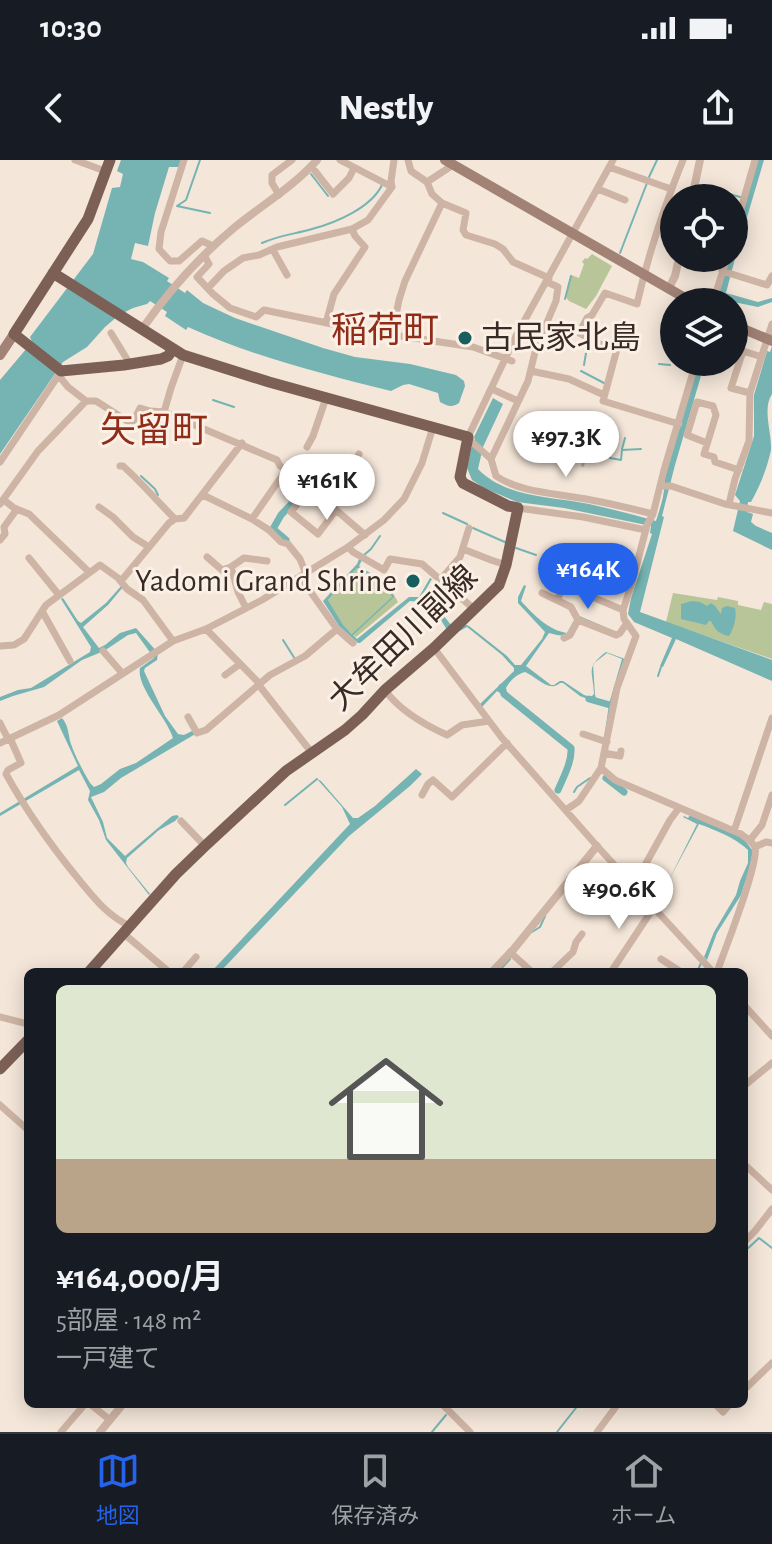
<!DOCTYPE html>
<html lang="ja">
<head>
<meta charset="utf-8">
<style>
	:root { --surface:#171b24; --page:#20242c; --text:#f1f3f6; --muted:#9ea1a6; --line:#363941; --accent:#2563eb }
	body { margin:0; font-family:"Alegreya Sans","Noto Sans JP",sans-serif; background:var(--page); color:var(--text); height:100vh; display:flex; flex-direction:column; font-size:30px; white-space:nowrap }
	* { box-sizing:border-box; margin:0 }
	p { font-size:26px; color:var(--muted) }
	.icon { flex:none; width:44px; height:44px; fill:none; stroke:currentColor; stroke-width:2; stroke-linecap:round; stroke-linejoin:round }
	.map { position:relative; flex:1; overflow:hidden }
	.sheet { position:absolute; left:24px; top:808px; width:724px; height:440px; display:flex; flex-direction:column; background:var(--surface); border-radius:12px; box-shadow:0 4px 20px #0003 }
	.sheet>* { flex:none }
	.tools { position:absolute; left:660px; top:24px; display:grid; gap:16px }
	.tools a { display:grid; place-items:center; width:88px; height:88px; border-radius:50%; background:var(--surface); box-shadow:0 4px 20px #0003; font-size:40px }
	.price { position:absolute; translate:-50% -68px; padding:0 18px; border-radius:28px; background:#fff; color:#222; font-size:26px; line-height:52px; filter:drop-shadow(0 2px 4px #0008) }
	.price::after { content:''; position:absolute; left:50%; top:48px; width:24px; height:18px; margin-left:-12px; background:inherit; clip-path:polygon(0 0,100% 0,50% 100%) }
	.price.current { background:var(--accent); color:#fff }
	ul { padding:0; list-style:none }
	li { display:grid; align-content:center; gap:16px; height:424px; padding:0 32px }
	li+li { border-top:2px solid var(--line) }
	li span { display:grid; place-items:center; height:248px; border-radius:12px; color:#555 }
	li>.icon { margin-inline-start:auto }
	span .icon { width:144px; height:144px; fill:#fffc; stroke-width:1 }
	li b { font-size:34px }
	.status { display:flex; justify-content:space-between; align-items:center; height:56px; padding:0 40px; background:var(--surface); direction:ltr }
	.status svg { height:22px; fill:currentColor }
	header { display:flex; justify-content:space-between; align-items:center; height:104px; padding:0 32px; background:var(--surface); font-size:36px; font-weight:800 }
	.menu { display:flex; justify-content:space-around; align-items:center; height:112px; border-top:2px solid var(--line); background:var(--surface); font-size:22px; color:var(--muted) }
	.menu a { display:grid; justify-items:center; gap:4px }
	.menu .current { color:var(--accent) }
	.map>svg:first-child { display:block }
	.green { fill:#b8c598 }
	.water { fill:#75b4b3; fill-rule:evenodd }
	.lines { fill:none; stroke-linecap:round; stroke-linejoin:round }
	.stream { stroke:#75b4b3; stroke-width:2 }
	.canal { stroke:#75b4b3; stroke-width:7 }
	.minor { stroke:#ceb4a4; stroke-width:7 }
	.tertiary { stroke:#ceb4a4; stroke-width:8 }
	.secondary { stroke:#a18275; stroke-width:10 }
	.primary { stroke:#7c6056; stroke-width:11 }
	.poi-dot { fill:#175e5e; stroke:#fbf0e6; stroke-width:3 }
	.labels { text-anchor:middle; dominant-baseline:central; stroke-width:6; stroke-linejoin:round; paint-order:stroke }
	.poi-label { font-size:32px; fill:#382b26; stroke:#fbf0e6; text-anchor:start }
	.street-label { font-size:32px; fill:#382b26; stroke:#fbf0e6 }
	.quarter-label { font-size:36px; fill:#902c17; stroke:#fbf0e6 }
</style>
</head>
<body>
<div class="status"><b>10:30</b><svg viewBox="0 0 49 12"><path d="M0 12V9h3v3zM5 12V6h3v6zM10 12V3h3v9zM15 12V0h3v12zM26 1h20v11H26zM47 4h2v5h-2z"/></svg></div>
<header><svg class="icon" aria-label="back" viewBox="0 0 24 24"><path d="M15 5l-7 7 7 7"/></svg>Nestly<svg class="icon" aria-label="share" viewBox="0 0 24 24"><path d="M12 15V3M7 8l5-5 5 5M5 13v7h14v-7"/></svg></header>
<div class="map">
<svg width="772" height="1272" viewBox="0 0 772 1272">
	<rect width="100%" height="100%" fill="#f4e6d9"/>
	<path class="green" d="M592,94L612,106L596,136L586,149L569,141L565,136L571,115L579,118L584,104L582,102L585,98L587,99Z
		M572,271L605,278L604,281L607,282L606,285L608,286L606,294L595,292L594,298L586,297L584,307L581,306L584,292L568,288Z
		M357,408L390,428L398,442L356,477L342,465L328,440Z
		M673,433L717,440L718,437L738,441V445L761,450L764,442L772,444V499L666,462Z"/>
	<path class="water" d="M121,0H181V7H169L155,53L148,86L135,83L131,99L143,102L169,118L167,121L185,133L187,130L203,143L235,158L323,188L355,197L410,204L456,215L464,221L465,226L459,243C452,248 447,246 440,242L438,233L409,224L403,225L391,231C323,214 252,196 188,167L186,170L165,156L167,152L150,141L147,144L133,148L119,155L105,167L87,187L63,202L0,294V220L32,182L30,177L93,94L112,28L120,27L123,14L117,11Z
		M756,0H764C751,44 737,89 726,133L758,142L772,138V142L758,147L724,140L722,142H715L728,98H734V78Z
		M772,186V234C762,249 772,272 771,290C767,308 761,324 751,342H748L747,352L753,354L751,362L756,366L772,373V390L733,371L740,341L735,335L754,276V235L767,191L770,192Z
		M699,202H705L675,305L662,356L664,357L640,452L772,500V521L676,479L663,507L660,506L672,478L634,462L628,454L631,438L652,374L650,373L651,366L564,348L517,342L484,328L472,320L467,308L471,289L475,280L474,277L493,238L503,244L483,287L478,309C506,338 551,336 589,344C612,349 634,355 656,361C660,348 666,332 664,319Z
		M359,399L362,400L359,406L389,425L394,437L353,475L357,479L409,437H419L430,418L432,419L421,438L436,446L451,465L447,470C439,455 427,441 410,441L360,483H358L339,466L323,441L357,404ZM357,408L388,427L392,437L352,474L343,465L328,440Z
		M122,425L123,427L108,445L83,467L99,488L105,485L120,473L136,468L158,493L157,500L145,508L144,511L165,556L178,574L184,575L192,571L197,573L121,618L104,632L91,637L103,662L107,678L125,696L172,656L177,655L179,657L175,661L159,670L127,698L126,703L128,707L150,734L149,735L106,680L99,660L88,640L90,631L79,610L0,656V653L78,606L57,561L62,558C69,566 68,575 71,584C76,598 83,611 90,623L94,627L101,624L120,609L136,603L173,578C167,558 136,527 140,508L154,498L136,473L128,475L104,491L82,500L44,527L13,536L0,541V537L18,530L31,528L90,492L91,487L61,439L63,438L78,461L81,463L106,443Z
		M524,425L526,426L521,441C534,455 548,470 567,473L577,455L617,472L578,458C569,474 569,479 549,473L526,506L551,525H554L560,521H563L584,535L591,537L594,534C593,510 585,508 606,492L625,499L604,579L609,544L622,499L607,493L593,504L595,535L598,543L580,536L563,523H560C549,533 537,517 525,512C514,515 506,525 503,535L497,531L482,547L480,544L514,511V508L502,495L467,467L456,473L464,464L469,466L507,496L515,505H521L542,479L545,472L518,443V437Z
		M692,441L700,442L707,446L711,443L715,446L721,454L722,448L727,446L735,448C737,456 734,469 729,476C719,474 715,470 711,461H709L706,465L681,459V444Z
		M416,609L422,614L410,626L349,676L220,812H211L350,664L342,647L317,619L321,621L353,658H358L375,646Z
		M690,655L743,678L753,691L749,710L741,735L717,773L707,800L704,797L714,772L736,735L740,721L748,703V690C736,678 715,670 699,664L669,720L697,664L683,657L684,656L688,658Z"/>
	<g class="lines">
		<path class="stream" d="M200,0L186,40L177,46L210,53
			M311,14L328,36
			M649,17L657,0
			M705,27L740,37
			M262,83C280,75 295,74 312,69C335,63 371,48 382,25
			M620,93L647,23
			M565,139L571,116
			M659,204L670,205
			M584,205L588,181
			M684,207L688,209
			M581,211L604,223
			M213,240L234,247
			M607,279L611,260
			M622,289L625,278
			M610,298L621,300L622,290L641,289
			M141,316L155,329L158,335
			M443,353L467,364
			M473,368L507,383
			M516,388L536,395
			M364,395L371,389L380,376
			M283,480L295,499
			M658,516L661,507
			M574,632L577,627L590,618
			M285,645L317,619
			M532,772L540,767L545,756
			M498,812L510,799
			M697,812L701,803
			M744,1092L759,1078L772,1088
			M453,1247L456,1244
			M432,1272L446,1255
			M557,1272L579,1244"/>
		<path class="canal" d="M554,268L559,271
			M286,380L273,369L281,355L299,336
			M502,527L504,534L571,588C572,602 563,618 558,630
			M589,539L610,545
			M606,618L624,632"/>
		<path class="minor" d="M75,0L105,11
			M184,0L161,72L159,89L170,101H179L202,81L213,86
			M340,0L392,27
			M408,0L411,11L427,22L432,34L442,43L466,53L463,70L466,75L495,84L503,89L513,102L549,118
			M613,0L516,176L468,277L472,282L491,299L496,316C519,332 553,333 580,338C605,342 629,348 653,354
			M609,7L671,29
			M315,11L333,34L349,18L354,8
			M427,22L453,5
			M598,29L625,40
			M279,35L272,23V15L292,0
			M734,73L755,0
			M273,90L287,115
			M204,95L209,104L197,117L213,134L230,148L256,157L264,150L361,170L473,187L512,201
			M722,111L767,125L772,116
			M208,128L224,111L243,98L259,95L277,87L352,69L368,60L392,27L391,21L394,0
			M713,142L727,98
			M326,163L334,134L365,87L355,76L352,69
			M111,173L130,204
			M392,175L399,140L405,121L442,43
			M531,211L569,219L604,235
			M59,216L68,227L86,241H96L132,264L140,248L150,251L164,252L277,300L280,306L307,325L365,375
			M492,229L518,241
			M750,233L731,228L743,191L762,197
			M164,252L171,228L183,195
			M679,264L603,241L617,189L602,185L579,173L587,158L592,155L605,133L637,144C648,95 664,47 683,0
			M707,283L687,275L697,242L713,246L716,255L704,294L714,297L715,302L739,310
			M307,287L313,276L326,238
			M491,299L528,221L536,188L556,141L558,127L547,122
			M0,302L60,213
			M120,306H123C142,323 157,341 175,359
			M660,326H671L725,344L772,353
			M310,328L291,352L318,374L336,350
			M203,335L252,359L269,370L281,382L288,384L300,399L306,414
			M4,340L14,348L29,354L89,412
			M328,343L341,326L359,294
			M0,344L38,291L86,241
			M729,344L735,319L749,281L750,233L772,164
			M99,347L113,357L133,377L149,387
			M518,348L583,357L646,370
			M252,359L286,310
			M0,380L5,374L4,367L17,349
			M348,387L353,392L384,410L390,399L422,404L474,449
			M463,389L491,400L506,405
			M207,397L222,410L231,407L244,398L267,401
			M29,398L59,435
			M231,407L238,432L246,448
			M300,417L337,469L353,483
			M441,419L460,397L469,368
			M121,421L169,363L175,359L184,358L242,283
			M542,433L571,447L578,460L616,475L620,473L627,463
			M557,440L564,425L623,450
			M42,451L70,501
			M206,469L259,523
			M564,478L570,475L578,460
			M0,486L14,485L24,479L46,445L100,405L118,418L127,429L143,440L173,481
			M434,488L502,578L597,686L713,812
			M103,491L122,513
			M225,515L240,504
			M258,524L312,593
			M385,530C399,550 425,565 447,575L462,565L489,561
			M188,557L197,573L206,570L270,515L305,496L337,469
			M0,563L8,579
			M583,574L607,582
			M10,578L21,603L8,610L6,614C27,652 52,687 80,721C95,739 108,756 130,766
			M0,583L59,555L173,481L206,469L262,440L348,387L384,360L404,339L422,303L433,267
			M604,593L620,596L621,591
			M601,608L615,620L741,674C746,678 752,681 755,687C760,701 724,792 717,812
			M422,635L428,624L433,620L452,637L507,583
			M566,650L579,641L601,608L617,528L636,476L624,459L623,450L632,423L647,365L653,354L664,310L696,202
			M181,661L205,686
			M734,671L772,558
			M750,680L762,665L772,635
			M755,687L766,682L772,683
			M634,725L670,660L679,648
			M123,773L169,812
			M510,792L532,812
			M661,799L681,812
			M183,812L196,797
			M552,812L573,792L576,782L582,774
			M611,812L654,747
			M744,845L772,876
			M0,857L28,864
			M744,926L772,903
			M0,945L28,970
			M744,1004L772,1030
			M744,1082L755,1071L772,1049
			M744,1230L772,1203
			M90,1244L110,1260
			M442,1244L470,1272
			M715,1244L723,1252L730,1244
			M61,1272L85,1244
			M597,1272L618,1244"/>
		<path class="tertiary" d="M692,38L700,0
			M669,128L675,116L679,98
			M142,169C168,132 200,96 235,67C262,45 293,27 317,0
			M492,812L513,790L597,686
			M100,1272L123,1244"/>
		<path class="secondary" d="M445,0L692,142
			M734,165L772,181
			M0,195L14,174"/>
		<path class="primary" d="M110,0L88,59L14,174L61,211L124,205L161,199L168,196L173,189
			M53,113L183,195L269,222L468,277L460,317L463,323L508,346L518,348L506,405L499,425L434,488L385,530L362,555L345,570L286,611L205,686L176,714L89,812
			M0,909L28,880"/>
	</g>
	<g class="poi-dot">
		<circle cx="465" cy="178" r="8"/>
		<circle cx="413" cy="421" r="8"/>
	</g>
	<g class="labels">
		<g class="poi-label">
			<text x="481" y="178">古民家北島</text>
			<text x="397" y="421" text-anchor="end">Yadomi Grand Shrine</text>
		</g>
		<g class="street-label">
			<text transform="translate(403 478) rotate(-44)">大牟田川副線</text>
		</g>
		<g class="quarter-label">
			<text x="385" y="171">稲荷町</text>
			<text x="154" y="271">矢留町</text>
		</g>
	</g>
</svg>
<div class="tools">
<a><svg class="icon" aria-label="locate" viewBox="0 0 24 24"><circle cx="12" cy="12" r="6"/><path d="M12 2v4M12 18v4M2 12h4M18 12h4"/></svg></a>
<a><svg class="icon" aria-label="layers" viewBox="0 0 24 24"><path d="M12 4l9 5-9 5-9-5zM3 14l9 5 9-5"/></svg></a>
</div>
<b class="price" style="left:566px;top:319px">¥97.3K</b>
<b class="price" style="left:327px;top:362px">¥161K</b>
<b class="price current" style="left:588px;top:451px">¥164K</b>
<b class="price" style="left:619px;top:771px">¥90.6K</b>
<section class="sheet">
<ul>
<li><span style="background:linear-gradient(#dfe7d0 70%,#b9a48a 0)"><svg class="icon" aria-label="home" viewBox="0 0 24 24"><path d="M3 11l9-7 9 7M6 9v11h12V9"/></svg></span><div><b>¥164,000/月</b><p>5部屋 · 148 m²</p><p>一戸建て</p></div></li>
</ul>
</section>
</div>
<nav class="menu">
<a class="current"><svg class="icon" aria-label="map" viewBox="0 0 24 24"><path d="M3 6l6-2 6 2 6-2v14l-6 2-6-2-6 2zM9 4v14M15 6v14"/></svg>地図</a>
<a><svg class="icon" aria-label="saved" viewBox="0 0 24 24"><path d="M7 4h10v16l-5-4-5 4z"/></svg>保存済み</a>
<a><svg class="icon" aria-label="home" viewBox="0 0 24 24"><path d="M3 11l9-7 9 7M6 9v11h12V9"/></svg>ホーム</a>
</nav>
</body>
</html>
